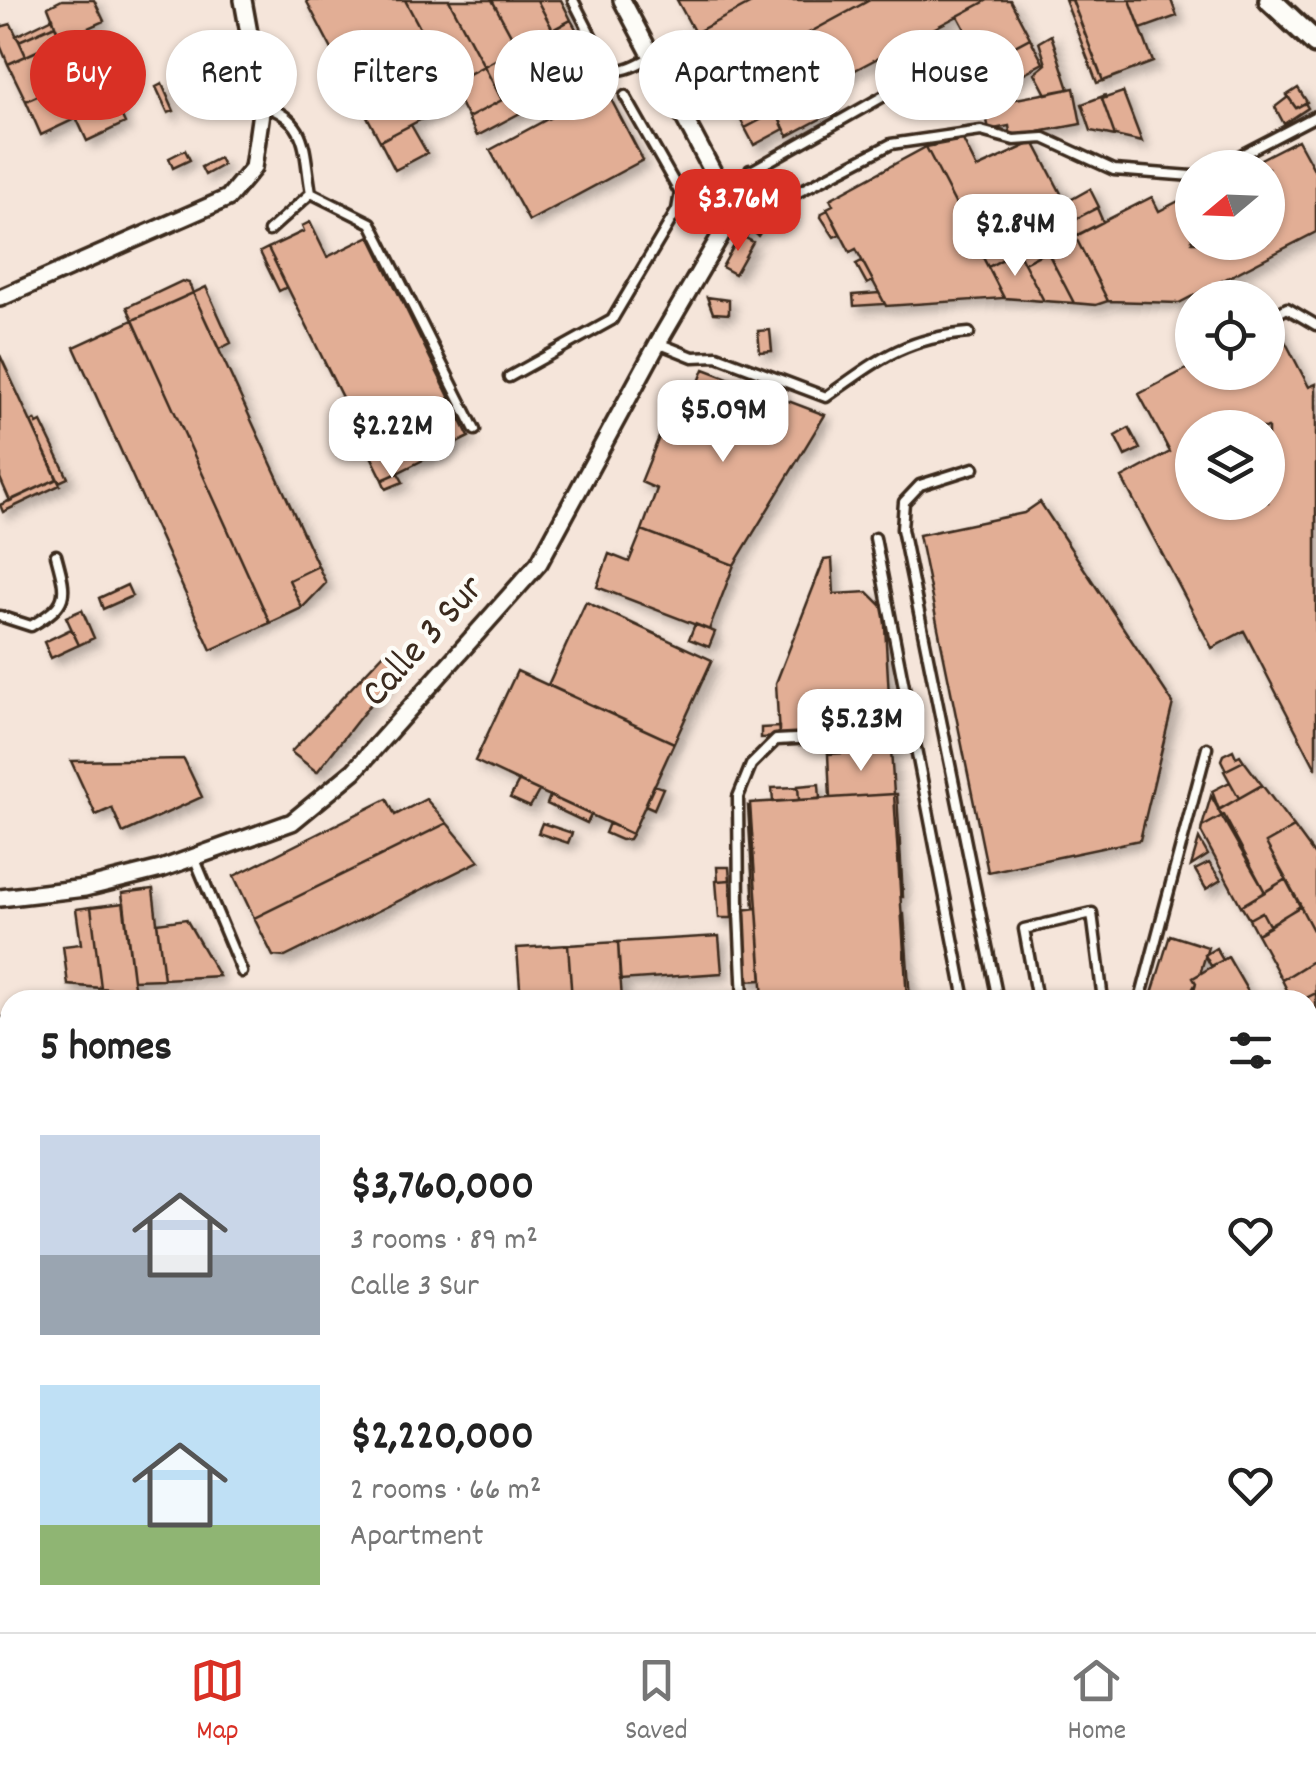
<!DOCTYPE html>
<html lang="en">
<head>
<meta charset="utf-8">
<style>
	:root { --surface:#fff; --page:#f2f2f2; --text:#222; --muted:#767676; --line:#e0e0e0; --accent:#d93025 }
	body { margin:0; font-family:Dekko,sans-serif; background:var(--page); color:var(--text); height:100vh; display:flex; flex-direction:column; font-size:38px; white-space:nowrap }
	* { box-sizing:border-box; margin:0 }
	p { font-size:32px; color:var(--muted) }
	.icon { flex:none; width:55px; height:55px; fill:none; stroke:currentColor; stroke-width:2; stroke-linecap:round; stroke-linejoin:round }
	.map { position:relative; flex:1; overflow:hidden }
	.panel { position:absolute; left:0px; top:990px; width:1318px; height:642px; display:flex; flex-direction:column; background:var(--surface); border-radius:30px 30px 0 0; box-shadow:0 2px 8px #0004 }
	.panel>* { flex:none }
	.hud { position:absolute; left:30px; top:30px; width:1258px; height:90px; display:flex; gap:20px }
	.needle { width:65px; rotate:251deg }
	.fabs { position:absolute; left:1175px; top:150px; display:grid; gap:20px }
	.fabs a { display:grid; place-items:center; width:110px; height:110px; border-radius:50%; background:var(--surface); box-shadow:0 2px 8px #0004; font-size:50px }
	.price { position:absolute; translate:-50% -85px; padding:0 22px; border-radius:20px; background:#fff; color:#222; font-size:32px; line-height:65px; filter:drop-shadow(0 2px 5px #0008) }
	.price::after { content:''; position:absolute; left:50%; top:60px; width:30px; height:22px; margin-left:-15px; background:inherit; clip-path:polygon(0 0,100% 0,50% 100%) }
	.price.selected { background:var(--accent); color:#fff }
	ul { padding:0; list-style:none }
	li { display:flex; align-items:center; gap:30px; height:250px; padding:0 40px }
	li span { display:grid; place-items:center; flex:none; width:280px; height:200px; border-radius:0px; color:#555 }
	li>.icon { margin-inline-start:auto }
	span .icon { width:120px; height:120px; fill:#fffc; stroke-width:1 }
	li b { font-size:42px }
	h2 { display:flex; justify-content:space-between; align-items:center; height:120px; padding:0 40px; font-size:42px }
	.chip { padding:0 35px; border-radius:45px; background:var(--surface); box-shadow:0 2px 8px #0004; font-size:35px; line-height:90px }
	.chip.selected { background:var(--accent); color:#fff }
	.tabs { display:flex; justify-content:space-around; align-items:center; height:140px; border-top:2px solid var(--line); background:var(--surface); font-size:28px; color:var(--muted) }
	.tabs a { display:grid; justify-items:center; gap:5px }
	.tabs .selected { color:var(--accent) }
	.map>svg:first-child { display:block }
	.building { fill:#e2ae95; stroke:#3b2a1e; stroke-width:2.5; fill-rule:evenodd; filter:url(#shadow) }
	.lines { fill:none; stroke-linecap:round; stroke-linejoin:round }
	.service-casing { stroke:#3b2a1e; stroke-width:15 }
	.minor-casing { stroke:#3b2a1e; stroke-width:22 }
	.tertiary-casing { stroke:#3b2a1e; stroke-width:28 }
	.service { stroke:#fdfcf7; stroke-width:8 }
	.minor { stroke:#fdfcf7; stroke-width:15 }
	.tertiary { stroke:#fdfcf7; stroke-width:20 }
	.labels { text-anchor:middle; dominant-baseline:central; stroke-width:9; stroke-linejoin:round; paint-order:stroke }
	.street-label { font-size:40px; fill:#3b2a1e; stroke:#fdfcf7 }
</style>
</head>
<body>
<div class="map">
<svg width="1316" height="1632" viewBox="0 0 1316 1632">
	<defs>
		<filter id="shadow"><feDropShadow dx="6" dy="6" stdDeviation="5" flood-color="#0004"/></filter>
	</defs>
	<rect width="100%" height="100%" fill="#f5e5da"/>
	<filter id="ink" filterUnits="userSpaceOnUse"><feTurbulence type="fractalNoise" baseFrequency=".01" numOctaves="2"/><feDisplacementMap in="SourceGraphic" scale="20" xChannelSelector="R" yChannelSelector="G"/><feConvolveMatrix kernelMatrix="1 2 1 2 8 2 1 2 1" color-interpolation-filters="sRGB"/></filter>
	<g filter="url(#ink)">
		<path class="building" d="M94,0L104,21L61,40L48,7L62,0Z
			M306,0H405L458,100L380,141Z
			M405,0H449L484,66L450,84Z
			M449,0H492L518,48L484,66Z
			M492,0H537L553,30L518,48Z
			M537,0H561L571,20L553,30Z
			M677,0H757L695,33Z
			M757,0H870L720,81L695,33Z
			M870,0H988L745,128L720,81Z
			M988,0H1010L1030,38L983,63L958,16Z
			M1065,0H1072L1103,81L1097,83Z
			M1072,0H1130L1153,62L1103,81Z
			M1130,0H1171L1177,16L1141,29Z
			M53,18L55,25L19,41L16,36Z
			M571,20L590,54L570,65L552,30Z
			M11,24L26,56L8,64L0,45V27Z
			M55,25L61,40L26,56L19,41Z
			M552,30L570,65L536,83L518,48Z
			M82,31L125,123L87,141L61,85L26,101L8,64Z
			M1051,35L1069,89L1046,94L1035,73L1046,64L1039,42Z
			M1030,38L1043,63L996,88L983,63Z
			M518,48L536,83L502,100L484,66Z
			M205,62L214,93L208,94L199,64Z
			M484,66L502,100L468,118L450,84Z
			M230,73L237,97L230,99L223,75Z
			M162,84L174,111L168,113L156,87Z
			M61,85L77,118L41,135L26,101Z
			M822,87L835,111L788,136L776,112Z
			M525,88L535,105L477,136L468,118Z
			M605,88L643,160L529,221L490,150Z
			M1074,88L1081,124L1011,137L1009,126L989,130L984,105Z
			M1298,88L1307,102L1296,108L1287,95Z
			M1123,92L1142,142L1115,136L1102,99Z
			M1106,95L1102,99L1115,136L1091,131L1082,104Z
			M1288,97L1296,108L1305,103L1308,108L1284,124L1275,107Z
			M776,112L784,129L754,145L745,128Z
			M411,125L427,153L395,170L380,141Z
			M963,140L977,168L1034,142L1066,203L1038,218L1047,236L988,267L926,147Z
			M1298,140L1316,173V232L1179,303L1108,301L1075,236L1152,197L1159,211L1192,194V242H1268V168H1243Z
			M926,147L988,267L1004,298L886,306L856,249L850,252L827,208L833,205L830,199Z
			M185,150L190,160L173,168L169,158Z
			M219,158L223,165L205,175L201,167Z
			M1090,189L1099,207L1054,230L1061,244L1024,263L1018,251L1047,236L1038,218Z
			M1097,208L1103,222L1061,244L1054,230Z
			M828,210L840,234L834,237L821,217L822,213Z
			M310,222L327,257L370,236L469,437L383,480L268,248L304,231L302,226Z
			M742,222L760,233L758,236L751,230L745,238L736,233Z
			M740,235L753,242L735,274L722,267Z
			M1075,236L1108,301L1096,305L1074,303L1047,251Z
			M268,248L287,287L279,291L260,252Z
			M1018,251L1024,263L1044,301L1004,298L988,267Z
			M1047,251L1074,303L1044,301L1024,263Z
			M862,261L873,281L867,284L856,264Z
			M182,281L189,283L193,293L133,320L127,307Z
			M1217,283L1221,289L1205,298L1192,299Z
			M206,287L231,343L219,349L193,293Z
			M193,293L318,566L289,580L302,608L270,623L133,320Z
			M879,293L885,304L854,306L853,295Z
			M707,297L729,300V314L713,313Z
			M133,320L270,623L211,650L74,347Z
			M1275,322L1309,387L1316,384V769L1244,631L1212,648L1122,478L1170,452L1139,394L1192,366V372H1268V326ZM1192,428H1268V502H1192Z
			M770,330L772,351L760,352L758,331Z
			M0,355L57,479L10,501L0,478Z
			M704,369L825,415L734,565L642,530L657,489L641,482L673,402L689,408Z
			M35,420L37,424L41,422L68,478L59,482L31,422Z
			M1129,428L1140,449L1125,456L1115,436Z
			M398,473L403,482L386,489L382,480Z
			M57,479L60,485L3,512L0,505Z
			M1040,502L1173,703L1140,840L988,872L919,535L1024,513Z
			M642,530L734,565L709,630L597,587L609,554L629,562Z
			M832,559L834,594L868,592L884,608L891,731L779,737L776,683L824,560Z
			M318,566L326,583L302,608L289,580Z
			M127,585L132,596L103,609L99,598Z
			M586,602L712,660L674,743L548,685Z
			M82,610L94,638L79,645L66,617Z
			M695,624L715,632L709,647L689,639Z
			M71,629L79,645L51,658L44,642Z
			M386,651L402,664L317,772L291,752Z
			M517,671L674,743L632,834L475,761Z
			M779,727V737L761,738V728Z
			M875,742L891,750L828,754L827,746Z
			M891,750L894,794L830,798L828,754Z
			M1233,750L1236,757L1240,755L1244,761L1226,770L1221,760L1223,755Z
			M184,759L202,797L123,833L112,808L96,815L71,761Z
			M1244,761L1262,785L1239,798L1224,771Z
			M519,781L539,791L530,807L510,798Z
			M1230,782L1239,798L1219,810L1212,791Z
			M819,784L820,799L799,800L798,786Z
			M654,785L663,788L654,809L645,805Z
			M1262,785L1294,827L1266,843L1286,879L1265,892L1218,810Z
			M798,787L799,800L773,802L772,788Z
			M894,794H897L903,897H901Z
			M894,794L907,1000H763L750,803Z
			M550,796L591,815L587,823L547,804Z
			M1211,796L1222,816L1202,827Z
			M387,799L395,815L426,799L447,823L254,918L234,876Z
			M748,806L750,807L757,908H754Z
			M1224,815L1265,892L1241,906L1201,832L1202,827Z
			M447,823L479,861L285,957L273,956L254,918Z
			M542,823L572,833L568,843L538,833Z
			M609,823L632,834L629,839L621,840L605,833Z
			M1294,827L1316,857V936L1266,843Z
			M1199,839L1208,855L1191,866Z
			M1209,863L1221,880L1206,889L1195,870Z
			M717,867H729L730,880L718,881Z
			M1286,879L1301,906L1269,925L1262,912L1249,919L1241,906Z
			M730,880L732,918H719L716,881Z
			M153,889L164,979L133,980L122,893Z
			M124,903L133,980L135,991L101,988L91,907Z
			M1300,906L1316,936V959L1282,980L1257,934Z
			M91,907L101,988L68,985L63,946L81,944L76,909Z
			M757,908L762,980L745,981L741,910Z
			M1262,912L1270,927L1257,934L1249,919Z
			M902,914H904L910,1000H907Z
			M186,919L219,976L164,979L157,923Z
			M1170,935L1208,947L1200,974L1193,978L1196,983L1191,1000H1150Z
			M719,936L722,973L620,980L618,942Z
			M618,942L622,1000H572L568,945Z
			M568,945L572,1000H521L517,948Z
			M1216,948L1223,960L1211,966L1205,955Z
			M1228,957L1250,995L1247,1000H1197L1192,990L1196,983L1193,978Z
			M1316,959V993L1302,1000H1292L1282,980Z
			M1316,993V1021L1308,1025V1000H1302Z
			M0,1044L10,1045L0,1117Z
			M10,1057V1097L6,1124H0V1117Z
			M1316,1067V1160L1308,1144V1072Z
			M1316,1163V1226L1308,1230V1167Z
			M10,1225V1251L0,1253V1227Z
			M1316,1226V1247L1308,1251V1230Z
			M10,1260V1285L0,1287V1261Z
			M10,1285V1311L0,1313V1287Z
			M10,1319V1345L0,1347V1321Z
			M10,1424V1450L0,1451V1425Z
			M1315,1460L1316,1561L1308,1566V1464Z
			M0,1510L10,1549V1599L0,1601Z
			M1316,1561V1632H1251L1246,1622H1308V1566Z
			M564,1622H591V1632H565Z
			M782,1622H878V1632H782Z
			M891,1622H1020V1632H891Z
			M1020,1622H1041V1632H1020Z"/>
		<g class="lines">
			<g class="service-casing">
				<path id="service" d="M573,0L605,63C619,78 636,64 652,57
					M625,96L680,193
					M262,105C310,121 303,149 311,193L269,231
					M1216,168L1316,116
					M750,170L766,208
					M721,188L884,96
					M311,193L371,223L475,430
					M729,221L752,216L891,144L981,131L1014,140L1044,138L1114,170L1192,176
					M1268,319L1287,308L1316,325
					M658,343L693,357L717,356L826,397C877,361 904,338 969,333
					M509,377L612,320L677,210L680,193L715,176
					M974,468L920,485L904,502L902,529L998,1000
					M875,538L965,1000
					M0,616L31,626C70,603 67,596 56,555
					M194,857L242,972
					M739,909L738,797L751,765L776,740L912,733
					M739,913L743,1000
					M1037,1000L1024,929L1092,913L1103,1000
					M1140,1000L1207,748
					M0,1023L10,1024
					M749,1622L750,1632
					M1117,1622L1118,1632
					M189,1632L312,1622"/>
			</g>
			<g class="minor-casing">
				<path id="minor" d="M0,298L228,198L253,168L262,105L243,0
					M0,898L85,888L161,869L292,822L354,771L539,563L658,343L729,221L715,176L622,0"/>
			</g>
			<g class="tertiary-casing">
				<path id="tertiary" d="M1270,0L1316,43
					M0,1182L10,1180
					M1308,1387L1316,1403"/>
			</g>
			<use href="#service" class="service"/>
			<use href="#minor" class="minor"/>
			<use href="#tertiary" class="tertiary"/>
		</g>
	</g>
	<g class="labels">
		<g class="street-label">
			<text transform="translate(425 643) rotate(-48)">Calle 3 Sur</text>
		</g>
	</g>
</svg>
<div class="fabs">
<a><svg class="needle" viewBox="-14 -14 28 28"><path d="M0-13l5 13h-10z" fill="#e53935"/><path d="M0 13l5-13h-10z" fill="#767676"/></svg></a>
<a><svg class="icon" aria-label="locate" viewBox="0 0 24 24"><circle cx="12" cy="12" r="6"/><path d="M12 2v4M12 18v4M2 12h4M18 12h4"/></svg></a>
<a><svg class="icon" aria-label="layers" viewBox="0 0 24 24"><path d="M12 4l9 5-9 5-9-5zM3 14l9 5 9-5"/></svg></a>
</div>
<b class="price selected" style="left:738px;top:254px">$3.76M</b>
<b class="price" style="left:1015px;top:279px">$2.84M</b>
<b class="price" style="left:723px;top:465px">$5.09M</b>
<b class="price" style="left:392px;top:481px">$2.22M</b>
<b class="price" style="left:861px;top:774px">$5.23M</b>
<div class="hud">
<a class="chip selected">Buy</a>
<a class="chip">Rent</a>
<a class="chip">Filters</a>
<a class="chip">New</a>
<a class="chip">Apartment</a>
<a class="chip">House</a>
</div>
<section class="panel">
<h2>5 homes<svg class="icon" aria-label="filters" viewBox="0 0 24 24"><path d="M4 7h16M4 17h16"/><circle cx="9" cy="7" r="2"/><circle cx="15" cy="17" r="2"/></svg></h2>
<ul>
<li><span style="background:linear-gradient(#c9d6e8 60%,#9aa5b1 0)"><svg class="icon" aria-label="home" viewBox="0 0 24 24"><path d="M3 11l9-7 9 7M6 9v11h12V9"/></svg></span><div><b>$3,760,000</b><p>3 rooms · 89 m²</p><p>Calle 3 Sur</p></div><svg class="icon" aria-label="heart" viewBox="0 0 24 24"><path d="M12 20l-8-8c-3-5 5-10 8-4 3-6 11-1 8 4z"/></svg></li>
<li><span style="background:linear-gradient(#bfe0f5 70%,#8fb573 0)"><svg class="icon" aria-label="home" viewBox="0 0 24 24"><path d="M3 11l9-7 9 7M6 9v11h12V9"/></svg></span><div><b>$2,220,000</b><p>2 rooms · 66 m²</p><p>Apartment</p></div><svg class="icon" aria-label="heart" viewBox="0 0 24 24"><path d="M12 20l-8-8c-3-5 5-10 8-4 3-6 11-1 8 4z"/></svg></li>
</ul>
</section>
</div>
<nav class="tabs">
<a class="selected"><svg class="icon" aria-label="map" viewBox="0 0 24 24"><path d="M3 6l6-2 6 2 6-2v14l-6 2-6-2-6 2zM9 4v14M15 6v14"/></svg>Map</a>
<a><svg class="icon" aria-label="saved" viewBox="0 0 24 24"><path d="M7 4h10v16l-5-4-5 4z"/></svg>Saved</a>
<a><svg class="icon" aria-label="home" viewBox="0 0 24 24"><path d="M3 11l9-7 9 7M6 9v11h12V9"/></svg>Home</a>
</nav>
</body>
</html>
